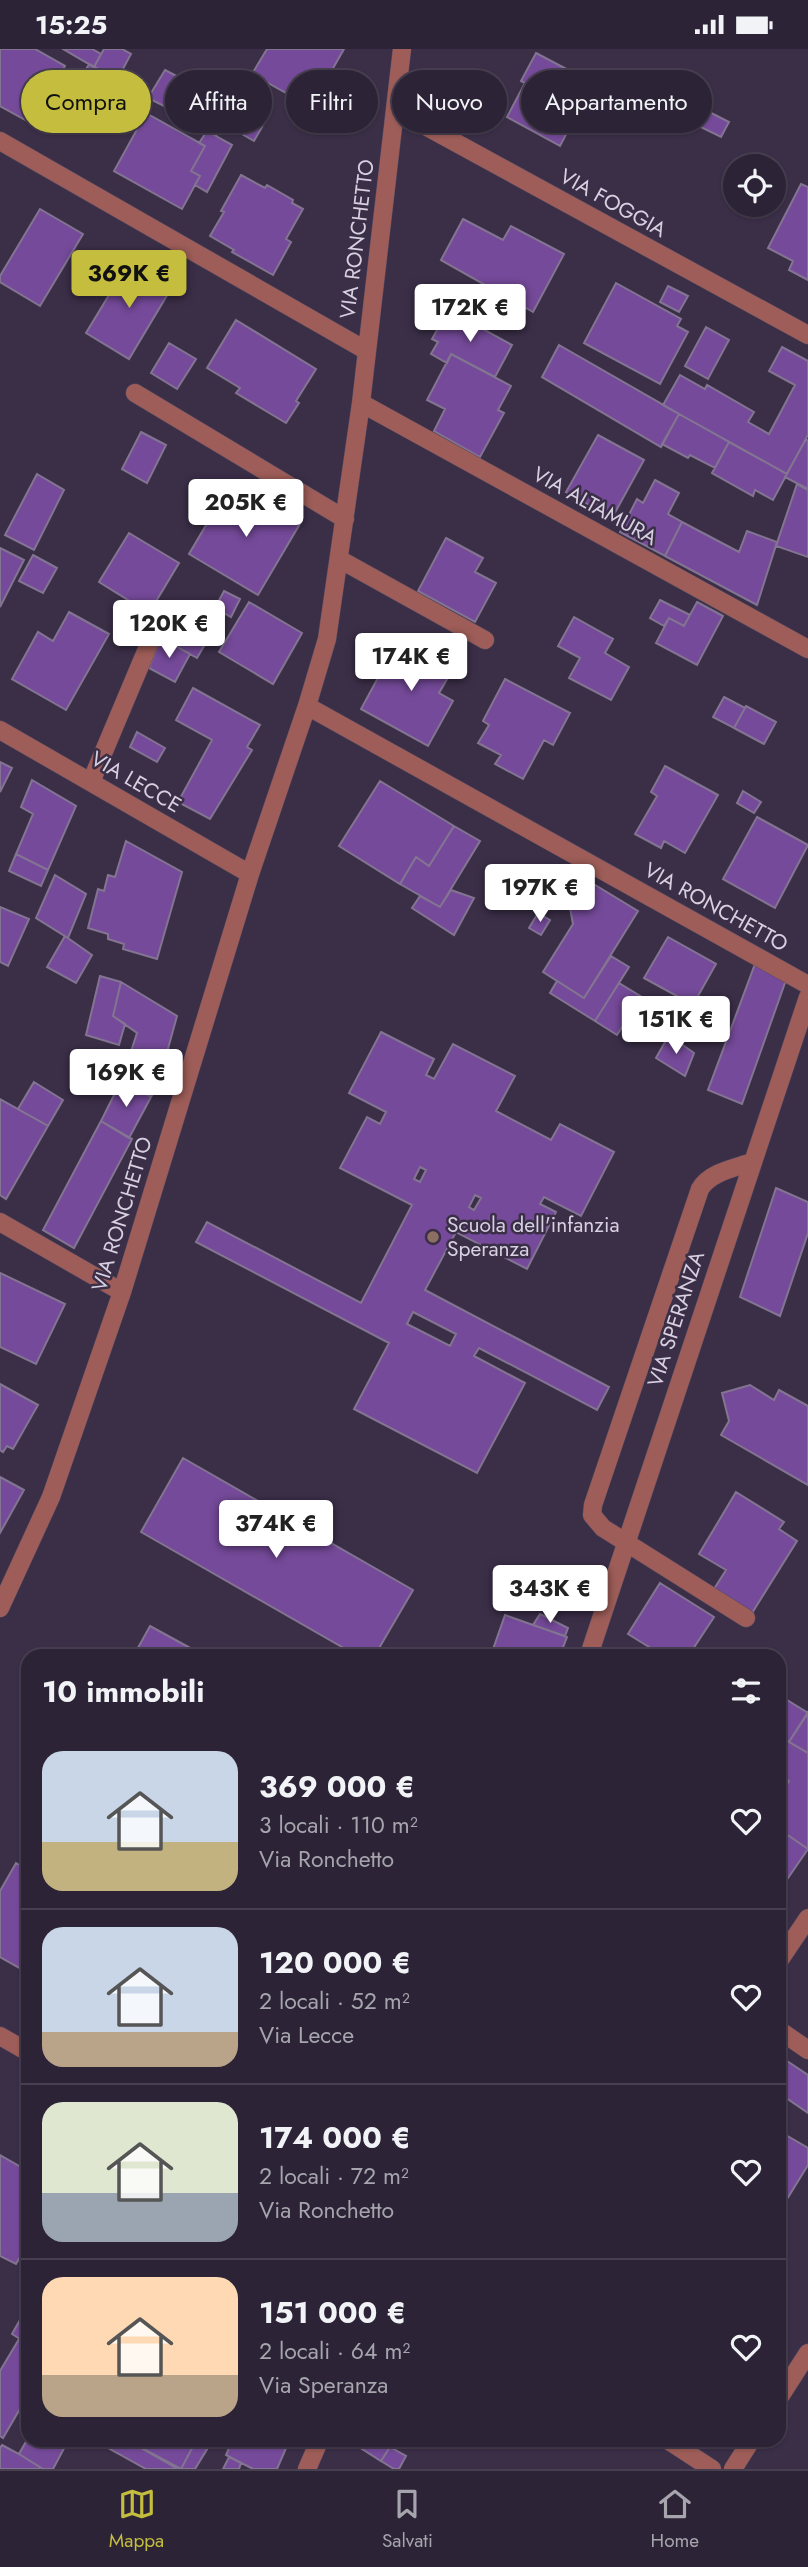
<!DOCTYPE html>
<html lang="it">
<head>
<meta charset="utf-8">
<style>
	:root { --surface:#2c2336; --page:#342b3e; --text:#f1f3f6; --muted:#a6a4ad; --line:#484051; --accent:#c4bd3e }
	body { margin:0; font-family:Jost,sans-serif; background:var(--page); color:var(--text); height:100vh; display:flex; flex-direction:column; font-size:26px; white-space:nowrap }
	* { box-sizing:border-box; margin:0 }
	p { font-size:23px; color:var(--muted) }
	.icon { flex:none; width:38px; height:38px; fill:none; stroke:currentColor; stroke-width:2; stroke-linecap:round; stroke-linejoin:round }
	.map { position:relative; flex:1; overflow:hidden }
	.side { position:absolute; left:21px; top:1600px; width:765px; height:798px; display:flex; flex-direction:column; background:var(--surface); border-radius:21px; box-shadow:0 2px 5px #0004,0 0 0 2px var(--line) }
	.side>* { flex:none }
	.top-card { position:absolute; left:21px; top:21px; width:766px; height:63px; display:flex; gap:14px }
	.buttons { position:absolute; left:723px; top:105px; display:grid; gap:14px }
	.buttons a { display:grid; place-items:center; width:63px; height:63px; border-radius:50%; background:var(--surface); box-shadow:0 2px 5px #0004,0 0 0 2px var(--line); font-size:35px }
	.price { position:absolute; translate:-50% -60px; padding:0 16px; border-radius:7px; background:#fff; color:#222; font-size:23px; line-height:46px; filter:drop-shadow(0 2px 4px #0008) }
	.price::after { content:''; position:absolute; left:50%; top:42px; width:21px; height:16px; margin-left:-10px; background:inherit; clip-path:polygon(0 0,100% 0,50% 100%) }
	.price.current { background:var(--accent); color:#111 }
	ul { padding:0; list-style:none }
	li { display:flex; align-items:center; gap:21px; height:175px; padding:0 21px }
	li+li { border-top:2px solid var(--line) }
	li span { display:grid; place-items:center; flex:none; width:196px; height:140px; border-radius:21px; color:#555 }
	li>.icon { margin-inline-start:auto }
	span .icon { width:84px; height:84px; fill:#fffc; stroke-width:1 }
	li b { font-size:30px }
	h2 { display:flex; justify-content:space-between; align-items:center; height:84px; padding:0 21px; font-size:30px }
	.pill { padding:0 24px; border-radius:32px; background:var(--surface); box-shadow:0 2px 5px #0004,0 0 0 2px var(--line); font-size:24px; line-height:63px }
	.pill.current { background:var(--accent); color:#111 }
	.status { display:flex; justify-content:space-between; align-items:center; height:49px; padding:0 35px; background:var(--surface); direction:ltr }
	.status svg { height:19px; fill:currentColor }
	.menu { display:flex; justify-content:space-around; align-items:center; height:98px; border-top:2px solid var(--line); background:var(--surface); font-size:19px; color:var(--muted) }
	.menu a { display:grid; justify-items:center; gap:4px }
	.menu .current { color:var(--accent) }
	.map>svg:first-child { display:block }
	.building { fill:#754a9a; stroke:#837591; stroke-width:2; fill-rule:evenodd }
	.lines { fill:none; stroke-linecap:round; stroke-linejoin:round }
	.minor-casing { stroke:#574c63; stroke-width:19 }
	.minor { stroke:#9e5d58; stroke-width:18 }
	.education-dot { fill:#8d6e63; stroke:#3b2f48; stroke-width:2.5 }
	.labels { text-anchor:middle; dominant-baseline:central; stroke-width:5; stroke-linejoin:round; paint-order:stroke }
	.street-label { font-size:21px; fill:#d7d0e0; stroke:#3b2f48 }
	.poi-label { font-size:21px; fill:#d7d0e0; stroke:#3b2f48; text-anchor:start }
</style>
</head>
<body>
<div class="status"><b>15:25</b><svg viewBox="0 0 49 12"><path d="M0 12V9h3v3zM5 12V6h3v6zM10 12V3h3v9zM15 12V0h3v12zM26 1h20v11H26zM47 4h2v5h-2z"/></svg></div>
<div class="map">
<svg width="808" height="2420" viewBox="0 0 808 2420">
	<rect width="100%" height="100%" fill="#3b2f48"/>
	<path class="building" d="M0,0H35L65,17L44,55L38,52L27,72L0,57Z
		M63,0H92L101,5L94,18Z
		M104,0H122L131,5L117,31L94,18Z
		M267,0H344L311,58L252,25Z
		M536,4L593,34L560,97L507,68L525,34L521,32Z
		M89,15L104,23L86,55L71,47Z
		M165,21L184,31L168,59L148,49Z
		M184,31L232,59L216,87L168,59Z
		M662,39L729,73L721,88L654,55Z
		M245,59L266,71L254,92L233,80Z
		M146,64L205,97L191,122L200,127L182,160L114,122Z
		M207,82L232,96L207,143L195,136L200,127L191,122L205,97L199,94Z
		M241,126L265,139L267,136L293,151L292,154L303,160L286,190L291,193L273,226L232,203L234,201L210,187L224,163L221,162Z
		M801,135L808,138V231L789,221L793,212L768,199Z
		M40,160L83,185L40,257L0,233V227Z
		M463,170L503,191L511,177L564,205L533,263L441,211Z
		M129,213L172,238L129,310L86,284Z
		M616,234L681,270L677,277L688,283L660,335L584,294Z
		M668,237L688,247L679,263L660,253Z
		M448,261L512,296L495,328L451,305L447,314L431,305L438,293L432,290Z
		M236,271L316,320L296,352L299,354L286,374L236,344L240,339L207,319Z
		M706,278L729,291L708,330L685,317Z
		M169,294L196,310L177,340L151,324Z
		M559,296L679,365L661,398L542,328Z
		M782,298L808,312V386L787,425L663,356L680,326L705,340L707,336L754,363L748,373L769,385L795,336L769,322Z
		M451,305L511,337L498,361L504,364L480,408L434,382L445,360L427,351Z
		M679,365L729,393L715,419L690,406L688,409L662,395Z
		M141,383L166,396L147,434L122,420Z
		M598,386L644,411L612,469L566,443Z
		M806,390L808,392V440L785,428Z
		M729,393L787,425L773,451L755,441L753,447L712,424Z
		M37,425L64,441L34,501L5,486Z
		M655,431L679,444L668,465L682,473L665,507L620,483L637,450L643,454Z
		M236,434L301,473L258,546L189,505L212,466L216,468Z
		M797,435L808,441V508L776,497Z
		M682,473L739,503L747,482L777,493L757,556L665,507Z
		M129,484L179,514L149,564L99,533Z
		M446,489L483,509L475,523L496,534L475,573L418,542Z
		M0,499L24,511L0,558Z
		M33,506L57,519L43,544L19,532Z
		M224,542L240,550L231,568L215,559Z
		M660,551L690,566L684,577L669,569L664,577L650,569Z
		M249,553L302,584L273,635L219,603Z
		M697,553L723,567L697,616L656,594L669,569L684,577Z
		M69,563L109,585L66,661L12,630L38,583L53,592Z
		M574,568L613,590L605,604L629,618L611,651L569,629L580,609L558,597Z
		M168,570L207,592L197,609L161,589Z
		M161,589L190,605L175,633L149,619Z
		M399,590L453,620L439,644L453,652L428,697L361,660Z
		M505,630L570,664L553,696L544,691L523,730L495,715L501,706L478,694L489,676L483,672Z
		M193,639L260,676L247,698L252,701L210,770L178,753L212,691L176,671Z
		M724,648L745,659L734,679L713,668Z
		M746,657L776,673L764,695L734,679Z
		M137,683L165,699L157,713L130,698Z
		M0,713L12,719L0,743Z
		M665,717L718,746L685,804L664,792L661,799L635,785L657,747L651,743Z
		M32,731L76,757L48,821L16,805L33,765L21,758Z
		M380,732L454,777L429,817L416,808L400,835L339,797Z
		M743,742L761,753L754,764L737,754Z
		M757,768L808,796L775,859L723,830Z
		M454,777L480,792L440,858L400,835L416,808L429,817Z
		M126,792L182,823L157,910L123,900L124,895L108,890V885L88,879L98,840L104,842L108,826L115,828Z
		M16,805L48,821L41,837L9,822Z
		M55,826L86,845L68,889L36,869Z
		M587,831L638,862L584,949L543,923L573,875L570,859Z
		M451,841L474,849L454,886L412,859L420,847L440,858Z
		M0,858L29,870L8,917L0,913Z
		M538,864L550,871L541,886L529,879Z
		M65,887L92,906L76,934L47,918Z
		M668,888L716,915L693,956L644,929Z
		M611,907L629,918L595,972L550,944L557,932L584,949Z
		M755,915L786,931L742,1055L708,1041Z
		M100,927L121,933L113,967L125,975L119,996L86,986Z
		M121,933L177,967L158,1036L151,1048L122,1030L137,984L113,967Z
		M619,934L642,948L617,986L595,972Z
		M381,983L434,1010L426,1026L434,1030L453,995L515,1027L496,1062L551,1091L560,1075L614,1103L581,1167L544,1148L540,1155L556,1163L527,1220L456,1183L425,1241L609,1338L597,1361L479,1299L474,1307L525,1334L477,1424L354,1360L389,1294L196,1193L207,1173L361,1254L412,1156L340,1119L367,1068L380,1075L386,1063L349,1044ZM420,1118L426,1121L420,1133L414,1130ZM475,1146L481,1149L474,1161L469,1158ZM413,1263L456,1285L450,1297L407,1275Z
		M669,986L694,1004L685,1027L656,1009Z
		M122,1030L151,1048L129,1089L101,1072Z
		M34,1033L63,1051L48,1077L18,1060Z
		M0,1050L48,1077L6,1150L0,1146Z
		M101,1072L132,1090L74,1199L43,1181Z
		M776,1139L808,1153V1184L780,1267L740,1248Z
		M0,1224L65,1255L36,1315L0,1298Z
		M0,1335L38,1356L13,1400L7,1397L3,1403L0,1401Z
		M750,1336L774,1351L779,1341L808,1357V1436L721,1386L729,1372L722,1344Z
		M183,1409L413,1541L375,1606H356L141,1483Z
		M0,1428L24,1441L0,1484Z
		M736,1443L784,1473L779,1480L797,1492L752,1564L714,1540L726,1521L699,1505Z
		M660,1534L714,1568L689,1606H662L628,1585Z
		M540,1565L568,1579L565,1587L533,1576Z
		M505,1566L567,1588L560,1606H491Z
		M150,1577L203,1606H134Z
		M779,1646L808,1664L789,1693L779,1687Z
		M808,1663V1704L789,1693Z
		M779,1687L808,1704V1800L779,1780V1748L789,1732L779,1725Z
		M779,1780L808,1800L779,1842Z
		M16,1814L28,1821V1916L25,1922L0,1908V1842Z
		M784,2010L808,2026V2064L779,2044V2019Z
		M779,2082L808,2099V2116L779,2163Z
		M0,2106L28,2122V2194L16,2215L0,2207Z
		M28,2257V2295L12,2285Z
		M19,2290L28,2295V2346L3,2389L0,2387V2322Z
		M28,2389V2390H69L53,2420H43L19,2405Z
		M92,2390H125L178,2420H146Z
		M125,2390H197L181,2420Z
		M197,2390L209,2397L195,2420H181Z
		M233,2390H290L277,2420H253L226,2406Z
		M353,2390H395L381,2412L351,2393Z
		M2,2396L19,2405L40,2418L39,2420H0V2399Z
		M390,2398L406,2407L399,2420H394L381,2412Z
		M229,2408L241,2414L239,2420H223Z"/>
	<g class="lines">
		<g class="minor-casing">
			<path id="minor" d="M396,61L808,286
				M0,92L367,302
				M135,344L345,470
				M361,354L808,600
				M339,510L485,591
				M307,657L808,936
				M0,681L250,825
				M91,733L152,588
				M0,1173L122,1243
				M0,1559L51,1448L122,1243L250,825L307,657L327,590L361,354L402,0
				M746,1569L603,1479L592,1466L593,1456L700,1140C710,1123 735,1119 752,1113
				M589,1606L808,948
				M779,1912L808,1869
				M779,1981L808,2001
				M0,1987L28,2003
				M779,2349L808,2304
				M666,2390L712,2420
				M307,2420L320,2390
				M733,2420L752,2390"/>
		</g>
		<use href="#minor" class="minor"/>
	</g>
	<circle class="education-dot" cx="433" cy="1188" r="7"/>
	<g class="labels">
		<g class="street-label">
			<text transform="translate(613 154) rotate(29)">VIA FOGGIA</text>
			<text transform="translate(357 190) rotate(-83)">VIA RONCHETTO</text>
			<text transform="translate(595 457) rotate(29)">VIA ALTAMURA</text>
			<text transform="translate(136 733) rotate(30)">VIA LECCE</text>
			<text transform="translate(716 858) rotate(29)">VIA RONCHETTO</text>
			<text transform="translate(122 1165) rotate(-73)">VIA RONCHETTO</text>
			<text transform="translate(676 1270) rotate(-72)">VIA SPERANZA</text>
		</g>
		<g class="poi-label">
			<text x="447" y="1176">Scuola dell'infanzia<tspan x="447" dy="24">Speranza</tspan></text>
		</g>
	</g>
</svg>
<div class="buttons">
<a><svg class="icon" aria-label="locate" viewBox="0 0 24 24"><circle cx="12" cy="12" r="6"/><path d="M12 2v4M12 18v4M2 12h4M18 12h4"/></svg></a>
</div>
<b class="price current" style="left:129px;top:261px">369K €</b>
<b class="price" style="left:470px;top:295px">172K €</b>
<b class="price" style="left:246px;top:490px">205K €</b>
<b class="price" style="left:169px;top:611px">120K €</b>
<b class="price" style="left:411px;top:644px">174K €</b>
<b class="price" style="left:540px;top:875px">197K €</b>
<b class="price" style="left:676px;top:1007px">151K €</b>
<b class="price" style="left:126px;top:1060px">169K €</b>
<b class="price" style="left:276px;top:1511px">374K €</b>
<b class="price" style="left:550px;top:1576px">343K €</b>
<div class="top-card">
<a class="pill current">Compra</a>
<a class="pill">Affitta</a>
<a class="pill">Filtri</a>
<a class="pill">Nuovo</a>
<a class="pill">Appartamento</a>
</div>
<section class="side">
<h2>10 immobili<svg class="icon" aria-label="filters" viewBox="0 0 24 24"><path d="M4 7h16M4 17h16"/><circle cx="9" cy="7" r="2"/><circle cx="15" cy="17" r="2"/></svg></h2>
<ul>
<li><span style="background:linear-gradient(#c9d6e8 65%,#c2b280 0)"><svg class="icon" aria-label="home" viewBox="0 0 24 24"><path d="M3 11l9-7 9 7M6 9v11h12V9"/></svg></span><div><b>369 000 €</b><p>3 locali · 110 m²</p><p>Via Ronchetto</p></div><svg class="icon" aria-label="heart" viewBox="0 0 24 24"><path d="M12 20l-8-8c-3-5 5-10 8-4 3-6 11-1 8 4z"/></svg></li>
<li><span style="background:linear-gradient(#c9d6e8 75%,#b9a48a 0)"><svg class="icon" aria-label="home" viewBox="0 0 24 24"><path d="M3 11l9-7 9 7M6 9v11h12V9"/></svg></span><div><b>120 000 €</b><p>2 locali · 52 m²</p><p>Via Lecce</p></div><svg class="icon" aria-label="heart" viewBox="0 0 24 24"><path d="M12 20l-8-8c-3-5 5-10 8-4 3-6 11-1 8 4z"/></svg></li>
<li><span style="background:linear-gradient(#dfe7d0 65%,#9aa5b1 0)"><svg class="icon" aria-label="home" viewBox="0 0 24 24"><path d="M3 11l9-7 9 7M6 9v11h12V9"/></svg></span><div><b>174 000 €</b><p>2 locali · 72 m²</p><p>Via Ronchetto</p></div><svg class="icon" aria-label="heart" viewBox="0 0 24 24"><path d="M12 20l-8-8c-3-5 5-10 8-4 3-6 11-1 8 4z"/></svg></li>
<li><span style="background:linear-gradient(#ffd9b3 70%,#b9a48a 0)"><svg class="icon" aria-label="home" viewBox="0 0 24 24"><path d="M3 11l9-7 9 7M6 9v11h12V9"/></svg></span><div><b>151 000 €</b><p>2 locali · 64 m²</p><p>Via Speranza</p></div><svg class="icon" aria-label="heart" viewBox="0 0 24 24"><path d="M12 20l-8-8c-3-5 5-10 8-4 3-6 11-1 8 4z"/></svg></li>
</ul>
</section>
</div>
<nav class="menu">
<a class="current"><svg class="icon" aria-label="map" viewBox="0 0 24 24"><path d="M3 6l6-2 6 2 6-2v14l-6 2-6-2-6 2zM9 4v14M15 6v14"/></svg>Mappa</a>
<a><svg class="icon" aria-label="saved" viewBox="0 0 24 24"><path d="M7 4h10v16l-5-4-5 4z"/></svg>Salvati</a>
<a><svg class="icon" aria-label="home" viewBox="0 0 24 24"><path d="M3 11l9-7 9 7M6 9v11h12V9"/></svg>Home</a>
</nav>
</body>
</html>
